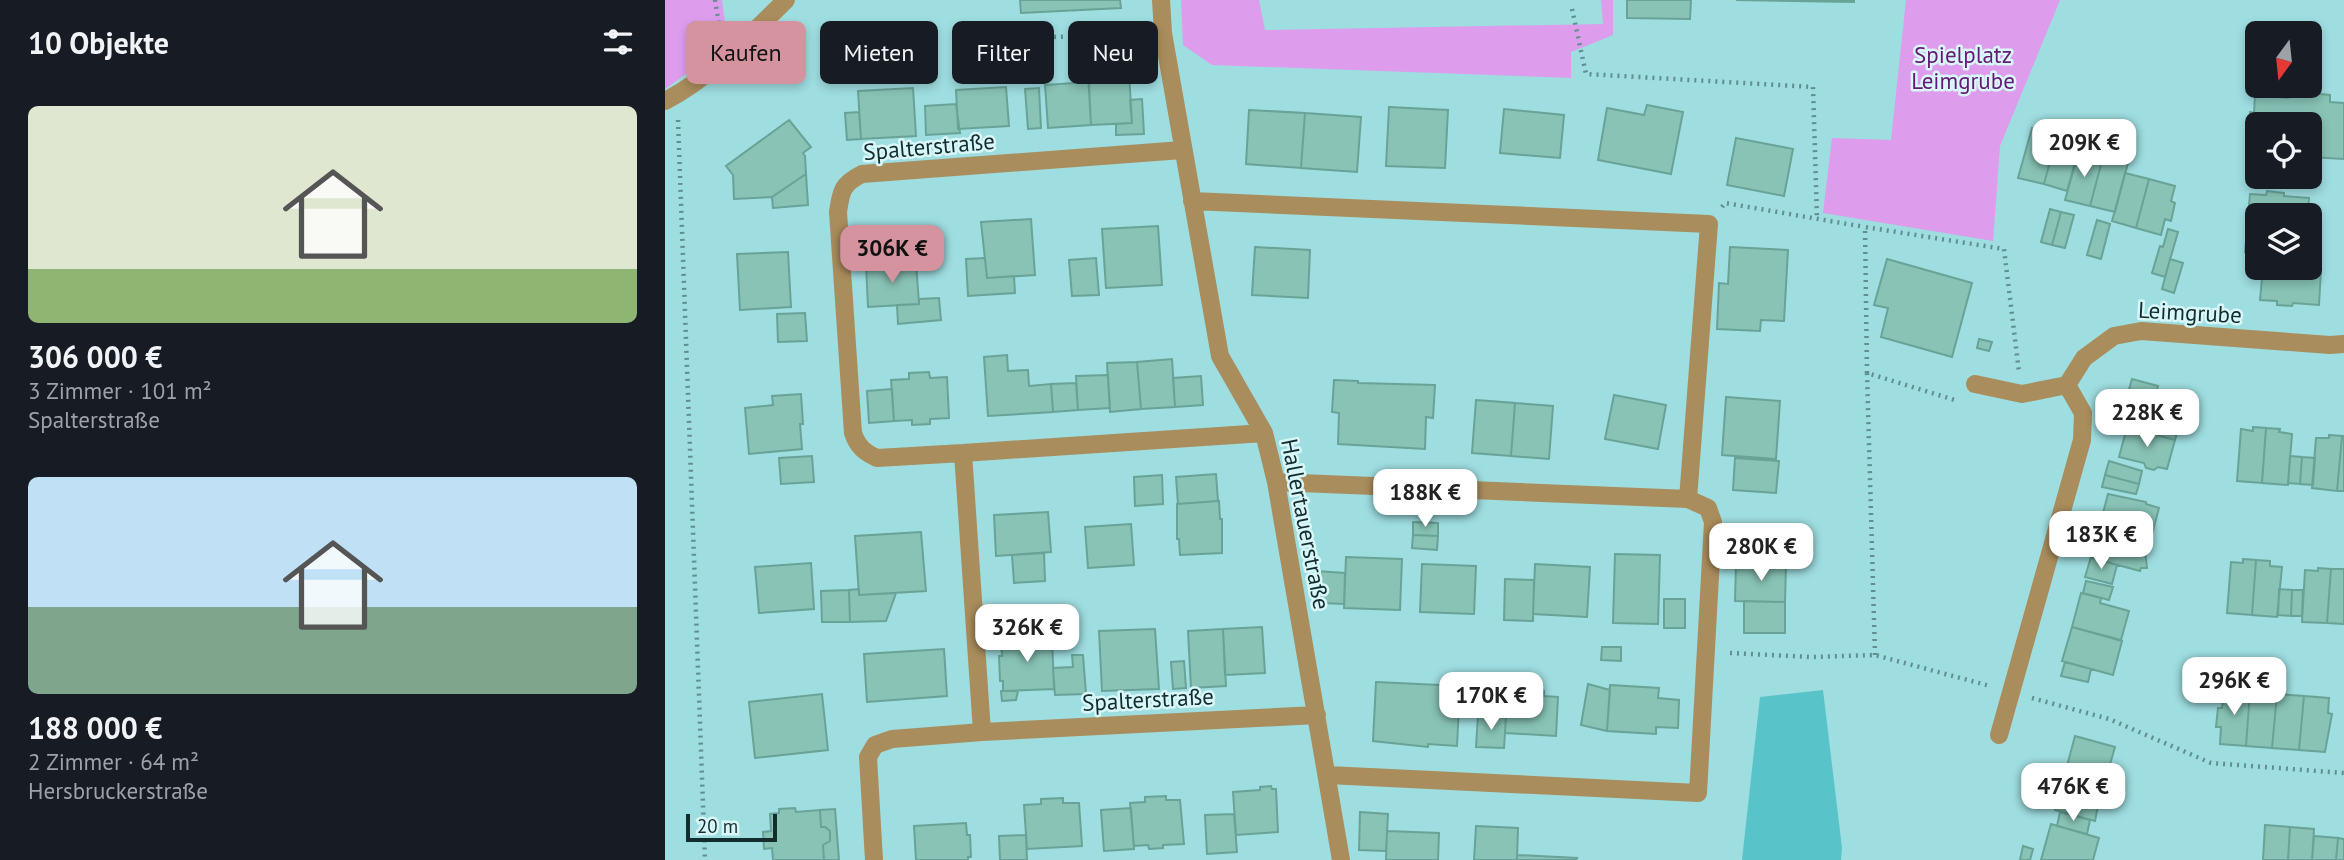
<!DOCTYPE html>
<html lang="de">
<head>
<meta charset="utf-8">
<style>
	:root { --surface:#171b24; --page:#242831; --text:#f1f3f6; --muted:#9ea1a6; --accent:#d4939f }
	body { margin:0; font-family:"PT Sans",sans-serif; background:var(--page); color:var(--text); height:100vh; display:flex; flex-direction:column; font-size:26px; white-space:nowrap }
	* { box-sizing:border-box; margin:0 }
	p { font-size:23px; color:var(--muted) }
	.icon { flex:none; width:38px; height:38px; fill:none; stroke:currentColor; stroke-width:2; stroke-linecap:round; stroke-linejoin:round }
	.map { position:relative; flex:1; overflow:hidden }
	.details { display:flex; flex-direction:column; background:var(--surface); width:665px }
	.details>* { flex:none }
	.banner { position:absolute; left:21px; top:21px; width:665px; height:63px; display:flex; gap:14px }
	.needle { width:46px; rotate:195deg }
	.controls { position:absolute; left:1580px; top:21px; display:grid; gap:14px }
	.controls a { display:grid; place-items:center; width:77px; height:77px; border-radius:10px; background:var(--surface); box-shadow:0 4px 10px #0003; font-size:35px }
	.scale { position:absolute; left:21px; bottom:18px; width:91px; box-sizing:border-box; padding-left:7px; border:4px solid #132d2e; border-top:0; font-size:19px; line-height:24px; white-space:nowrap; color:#132d2e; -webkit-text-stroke:5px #d9f7f8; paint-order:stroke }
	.price { position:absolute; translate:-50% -60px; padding:0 16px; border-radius:14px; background:#fff; color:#222; font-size:23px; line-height:46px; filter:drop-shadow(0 2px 4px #0008) }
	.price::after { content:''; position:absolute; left:50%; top:42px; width:21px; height:16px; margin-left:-10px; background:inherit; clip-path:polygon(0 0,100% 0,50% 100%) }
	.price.active { background:var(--accent); color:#111 }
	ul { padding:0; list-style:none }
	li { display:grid; align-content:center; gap:14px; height:371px; padding:0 28px }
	li span { display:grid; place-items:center; height:217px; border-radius:10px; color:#555 }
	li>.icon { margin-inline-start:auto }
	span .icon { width:126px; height:126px; fill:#fffc; stroke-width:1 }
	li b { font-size:30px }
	h2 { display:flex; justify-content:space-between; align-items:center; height:84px; padding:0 28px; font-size:30px }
	.chip { padding:0 24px; border-radius:10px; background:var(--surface); box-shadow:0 4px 10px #0003; font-size:24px; line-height:63px }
	.chip.active { background:var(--accent); color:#111 }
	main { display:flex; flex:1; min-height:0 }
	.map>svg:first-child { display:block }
	.green { fill:#de9ced }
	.water { fill:#58c4c9 }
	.building { fill:#88c3b6; stroke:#69a397; stroke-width:2 }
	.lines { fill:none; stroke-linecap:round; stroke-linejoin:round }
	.path { stroke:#608f91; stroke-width:4.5; stroke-dasharray:2 5; stroke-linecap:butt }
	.street { stroke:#aa8d5c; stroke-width:18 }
	.labels { text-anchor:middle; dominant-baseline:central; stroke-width:5; stroke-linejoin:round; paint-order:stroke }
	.park-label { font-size:23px; fill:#651975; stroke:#d9f7f8 }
	.street-label { font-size:23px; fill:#132d2e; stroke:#d9f7f8 }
</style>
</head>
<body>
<main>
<section class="details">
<h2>10 Objekte<svg class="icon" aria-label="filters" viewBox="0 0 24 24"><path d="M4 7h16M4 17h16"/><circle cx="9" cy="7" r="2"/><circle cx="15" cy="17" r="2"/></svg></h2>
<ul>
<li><span style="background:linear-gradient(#dfe7d0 75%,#8fb573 0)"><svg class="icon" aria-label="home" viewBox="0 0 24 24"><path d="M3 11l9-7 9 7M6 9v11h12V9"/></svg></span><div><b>306 000 €</b><p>3 Zimmer · 101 m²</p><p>Spalterstraße</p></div></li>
<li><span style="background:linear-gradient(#bfe0f5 60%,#7fa58c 0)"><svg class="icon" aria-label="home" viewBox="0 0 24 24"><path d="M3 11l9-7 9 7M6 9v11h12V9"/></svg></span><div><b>188 000 €</b><p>2 Zimmer · 64 m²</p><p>Hersbruckerstraße</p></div></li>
</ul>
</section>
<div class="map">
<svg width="1679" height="860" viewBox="0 0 1679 860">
	<rect width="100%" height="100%" fill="#9edde0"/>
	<path class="green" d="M0,0H57L63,44L0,89Z
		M516,0H594L600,30L938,24L936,0H948V35L906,52V78L547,65L518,45Z
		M1241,0H1395L1335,146L1328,241L1158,213L1167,138L1226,140Z"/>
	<path class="water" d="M1158,690L1177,848L1176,860H1077L1095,697Z"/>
	<path class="building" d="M355,0H455L456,8L356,13Z
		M962,0H1026L1025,19L962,18Z
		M1071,0H1189V2Z
		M464,72L467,123L426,125L423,74Z
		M424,82L426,125L383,128L380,85Z
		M341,87L344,126L293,129L291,90Z
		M248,88L251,136L196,139L193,91Z
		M374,88L376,128L363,129L360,89Z
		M1624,91L1665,95V102L1679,103V159L1645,157V124H1592V153L1588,152L1590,131H1584L1585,112L1589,113L1590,95L1623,98Z
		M477,99L479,134L451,135V124L467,123L465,100Z
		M291,104L295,133L261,135L260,106Z
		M982,105L1018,112L1006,174L933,160L942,108L979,115Z
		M724,107L783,110L780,168L721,166Z
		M839,109L899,115L895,158L835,153Z
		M584,110L640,113L636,168L581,164Z
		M194,112L196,139L182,140L180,113Z
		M640,113L696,117L692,172L636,168Z
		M124,120L146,147L138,153L140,156L141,174L107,197L69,199L68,175L61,166Z
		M1367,128L1392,135L1379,184L1353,178Z
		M1392,135L1416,141L1402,191L1379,184Z
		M1071,138L1128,149L1119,196L1062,185Z
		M1414,151L1438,157L1425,206L1400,200Z
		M1438,157L1463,163L1450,212L1425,206Z
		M1460,173L1484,179L1471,228L1447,221Z
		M141,174L143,205L108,208L107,197Z
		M1484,179L1510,186L1506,201L1510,203L1506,221L1500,219L1496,235L1471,228Z
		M1602,191L1619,193V196L1644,198L1643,215H1592V253L1580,252L1585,194L1601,195Z
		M1385,209L1396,212L1387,245L1376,242Z
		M1396,212L1409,215L1400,248L1387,245Z
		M366,219L370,275L322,278L316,222Z
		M1432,220L1445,224L1436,259L1422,255Z
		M493,226L497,285L441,288L437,229Z
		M1503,229L1513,232L1500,277L1487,273L1495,246L1498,247Z
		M1645,231H1650L1647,269L1656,270L1654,305L1628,303L1627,306L1612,305V301L1595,300L1598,268H1645Z
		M590,247L645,250L643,298L587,295Z
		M1065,247L1123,250L1119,321L1096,320L1095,331L1052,329L1054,283L1063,284Z
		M123,252L126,307L75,310L72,254Z
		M320,258L322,278L349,276L350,293L303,296L301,259Z
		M431,258L434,295L407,296L404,260Z
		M1222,259L1307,283L1287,357L1216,337L1223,308L1209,305Z
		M1505,259L1518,263L1509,293L1497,289Z
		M251,262L254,304L203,307L201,265Z
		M274,298L276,320L233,324L232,305L254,304V299Z
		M140,313L142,341L113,342L112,314Z
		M1314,339L1327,342L1324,351L1312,348Z
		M342,355L343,371L363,370L364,386L386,384L388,412L323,416L319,357Z
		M507,359L510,407L476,409L472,362Z
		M472,362L476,409L445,412L442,363Z
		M264,372L265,378L282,377L284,418L265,419V424L247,425V420L229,421L226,380L244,379V373Z
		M443,375L445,408L413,410L411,376Z
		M536,376L538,405L510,407L508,378Z
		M1467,379L1493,386L1488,403L1462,396Z
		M669,380L693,381V383L770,385L768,418L761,417L760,449L673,444L674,413L667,412Z
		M411,383L413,410L388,412L386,384Z
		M227,389L229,421L204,423L202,391Z
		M136,394L138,424H135L137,449L84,454L80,408L108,405L107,396Z
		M949,395L1001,405L993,449L940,439Z
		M1061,397L1115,401L1111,459L1057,455Z
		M1470,398L1518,411L1510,440L1462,427Z
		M811,400L850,403L846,456L807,453Z
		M850,403L888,406L884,459L846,456Z
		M1462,427L1510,440L1502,469L1493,467L1489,470L1481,468L1479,463L1454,457Z
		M1588,427L1601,428L1597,483L1572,481L1576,429L1588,431Z
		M1601,428L1615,429L1614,432L1627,434L1623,485L1597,483Z
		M1664,435L1677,436L1672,491L1647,488L1651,438H1664Z
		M1677,436H1679V491H1672Z
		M147,456L149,482L116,484L114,458Z
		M1625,456L1637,457L1635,484L1623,483Z
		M1637,457L1650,458L1648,485L1635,484Z
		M1070,458L1114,461L1111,493L1068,490Z
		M1444,461L1477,471L1474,484L1440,475Z
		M551,474L553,501L513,504L511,477Z
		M497,475L498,504L470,506L469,477Z
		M1440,475L1474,484L1471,494L1437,487Z
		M1443,494L1481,502V504L1494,508L1485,542L1434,528Z
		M554,501L555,519H557V553L515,555L514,539H512V504Z
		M383,512L386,552L331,556L329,515Z
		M748,522L773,523V536L748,535Z
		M466,524L469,565L423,568L420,527Z
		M1436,528L1483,541L1480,550L1482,568H1476L1475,571L1427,558Z
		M256,532L261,591L194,595L190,536Z
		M748,535L773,536L772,550L747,548Z
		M379,553L380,581L349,583L347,555Z
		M950,554L995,555L993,624L948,623Z
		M681,557L737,559L735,610L679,608Z
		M1426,557L1452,565L1447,584L1420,577Z
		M1578,559L1591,560L1587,615L1562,613L1566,562L1578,563Z
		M1591,560L1605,561V566L1617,567L1612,617L1587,615Z
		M146,563L149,609L94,613L90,567Z
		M757,564L811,566L809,614L755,612Z
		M870,564L925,567L922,617L868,614Z
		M1071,564H1121L1120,602L1070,601Z
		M1653,568L1666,569L1662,623L1637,622L1640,570L1653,571Z
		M1666,569H1679V624L1662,623Z
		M651,571L680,573L679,604L657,603Z
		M840,579L869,580L868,621L839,620Z
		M1421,581L1448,587L1444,600L1418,593Z
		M194,589V595L231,593L221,621L185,622L184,590Z
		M1614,589L1627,590L1626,616L1613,615Z
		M184,590L185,622H157L156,591Z
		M1627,590H1638L1637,616H1626Z
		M1416,593L1436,598L1435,603L1464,611L1456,640L1407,627Z
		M999,599H1020V628H999Z
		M1079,601L1120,602V633H1079Z
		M597,627L600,673L560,675L558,629Z
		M1407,627L1457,641L1448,675L1397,661Z
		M490,629L494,689L437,691L434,631Z
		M558,629L561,686L526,688L523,631Z
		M387,636L389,689L338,691V681H335L334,656H337L336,639Z
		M937,647H956V661L936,660Z
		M279,649L282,696L202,702L199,654Z
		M407,655H418L421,694L390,695L388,668L408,667Z
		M519,661L521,688L508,689L506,662Z
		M1400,662L1426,669L1423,682L1396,676Z
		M711,682L795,686L792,746L763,744V747L708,741Z
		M923,684L945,690L942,731L916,725Z
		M945,685L994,688L993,698L1014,700L1013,728L991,727V734L942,731Z
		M858,689L879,691V696L893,697L891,736L840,733L842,694L858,695Z
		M1559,689L1585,691L1581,746L1555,744L1556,727H1551L1553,708H1557Z
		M336,691H353L351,700L337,701Z
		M1585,691L1612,694L1607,748L1581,746Z
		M157,694L163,750L90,758L84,702Z
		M1612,694L1639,696L1634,750L1607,748Z
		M1639,696L1664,698L1663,713L1667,714L1660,752L1634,750Z
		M813,715L841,716L839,748L811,747Z
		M1410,736L1450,747L1433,806L1394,796Z
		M1377,779L1388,782L1385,793L1374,790Z
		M606,786L607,789H611L613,832L571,835L568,792L595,790V787Z
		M501,796V800H515L519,844L498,845V848L484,849L483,845L469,846L465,803L480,802V797Z
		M1394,796L1433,806L1430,821L1390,810Z
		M398,798V803H414L417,846L362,849L359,805L376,804V799Z
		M130,808L131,812L155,810L156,827H160L165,831V841L158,845L159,860H108L107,848L99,849L98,832L106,831L105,814L114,813V809Z
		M466,808L469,849L439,851L436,810Z
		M170,809L174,860H159L158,845L165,841V831L160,827H156L155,810Z
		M695,812L723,814L721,851L694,850Z
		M1395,812L1425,820L1422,834L1392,826Z
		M569,814L572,852L542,854L540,815Z
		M301,823L302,835H305L306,857H303V860H251L249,826Z
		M1386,824L1434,838L1428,860H1376Z
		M1600,825L1625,827L1623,860H1598Z
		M811,826L853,828L852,860H809Z
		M1625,827L1649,829L1647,860H1623Z
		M722,831L774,833L773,860H721Z
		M361,835L362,860H335L334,836Z
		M1649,836L1673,838L1671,860H1647Z
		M1673,838L1679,839V860H1671Z
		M1358,846L1368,849L1365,860H1355Z
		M852,855L912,858L911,860H852Z"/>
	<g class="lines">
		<path class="path" d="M50,0L55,30
			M907,9L921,74L1148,87L1152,218
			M298,40L476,34
			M13,120L40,860
			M1057,207L1060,203L1200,227
			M1202,373L1200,227L1339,249L1354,372
			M1065,653L1146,657L1210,655L1325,686
			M1210,655L1202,373L1293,401
			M1367,698L1444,719L1546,763L1679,773"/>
		<path class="street" d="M496,0L498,33L555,356L599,433L611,482L676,860
			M0,101C46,77 84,36 121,0
			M527,201L1044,224L1023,499
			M1310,384L1357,394L1402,385L1419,358L1449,336L1476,331L1665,345L1679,344
			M298,453L599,433
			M611,482L1023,499L1043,508L1048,522L1033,793L663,775
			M317,732L652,715
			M1334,735L1417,440L1418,413L1402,385
			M209,860L203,757L210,745L227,739L317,732L298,453L212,458C199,452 193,447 188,433L173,212C176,191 177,184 197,174L517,150"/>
	</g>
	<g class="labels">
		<g class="park-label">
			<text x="1298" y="54">Spielplatz<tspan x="1298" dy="26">Leimgrube</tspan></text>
		</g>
		<g class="street-label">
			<text transform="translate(264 146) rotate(-5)">Spalterstraße</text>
			<text transform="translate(1525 312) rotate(3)">Leimgrube</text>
			<text transform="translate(641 524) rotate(79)">Hallertauerstraße</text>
			<text transform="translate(483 699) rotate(-3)">Spalterstraße</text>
		</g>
	</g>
</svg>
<div class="controls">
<a><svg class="needle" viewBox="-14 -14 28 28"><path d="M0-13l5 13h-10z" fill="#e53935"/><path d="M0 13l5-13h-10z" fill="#9ea1a6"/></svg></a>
<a><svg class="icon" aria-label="locate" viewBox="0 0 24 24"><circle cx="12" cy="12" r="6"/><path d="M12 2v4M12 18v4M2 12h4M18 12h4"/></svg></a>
<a><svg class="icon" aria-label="layers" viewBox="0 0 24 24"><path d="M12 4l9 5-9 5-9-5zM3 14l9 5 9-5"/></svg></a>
</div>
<div class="scale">20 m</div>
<b class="price" style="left:1419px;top:179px">209K €</b>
<b class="price active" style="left:227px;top:285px">306K €</b>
<b class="price" style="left:1482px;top:449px">228K €</b>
<b class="price" style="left:760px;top:529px">188K €</b>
<b class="price" style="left:1436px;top:571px">183K €</b>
<b class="price" style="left:1096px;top:583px">280K €</b>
<b class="price" style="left:362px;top:664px">326K €</b>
<b class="price" style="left:1569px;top:717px">296K €</b>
<b class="price" style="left:826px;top:732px">170K €</b>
<b class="price" style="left:1408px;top:823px">476K €</b>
<div class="banner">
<a class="chip active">Kaufen</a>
<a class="chip">Mieten</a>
<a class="chip">Filter</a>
<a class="chip">Neu</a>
</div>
</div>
</main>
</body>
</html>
